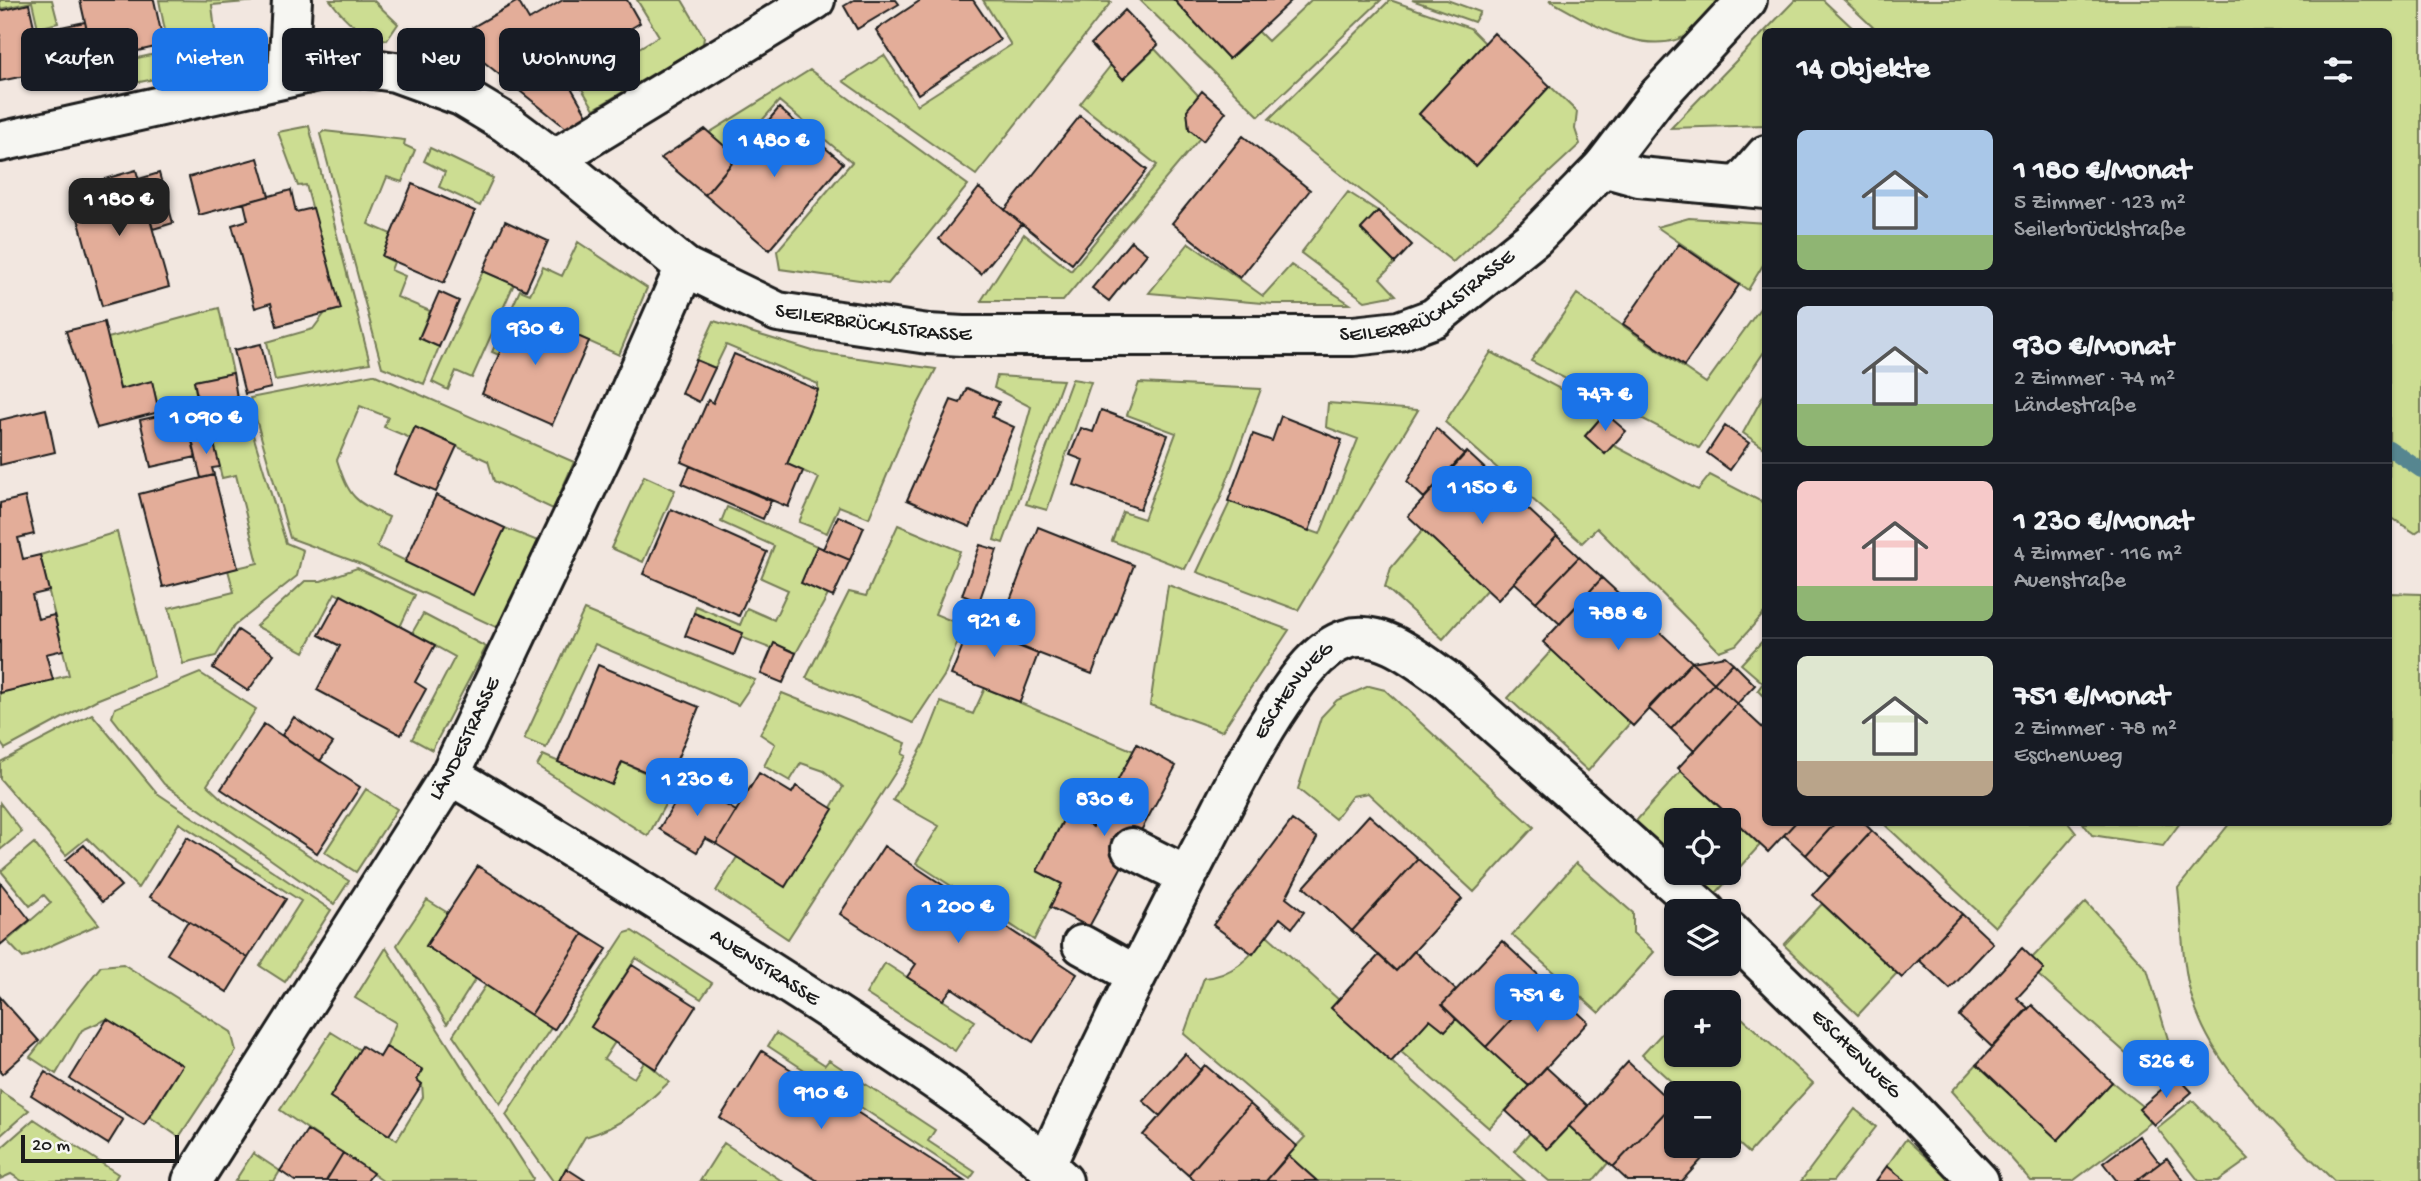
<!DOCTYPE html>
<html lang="de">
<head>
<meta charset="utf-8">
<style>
	:root { --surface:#171b24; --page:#242831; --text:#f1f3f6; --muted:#9ea1a6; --line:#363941; --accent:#1a73e8 }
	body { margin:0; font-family:"Gochi Hand",sans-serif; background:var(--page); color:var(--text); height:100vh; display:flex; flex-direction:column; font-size:26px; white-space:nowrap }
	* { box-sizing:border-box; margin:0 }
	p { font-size:23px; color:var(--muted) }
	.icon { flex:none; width:38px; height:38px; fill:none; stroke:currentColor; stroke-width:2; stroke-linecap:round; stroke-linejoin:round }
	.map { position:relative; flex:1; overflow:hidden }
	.panel { position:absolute; left:1762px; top:28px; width:630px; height:798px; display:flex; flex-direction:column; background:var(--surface); border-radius:10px; box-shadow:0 2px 5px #0004 }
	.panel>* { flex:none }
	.hud { position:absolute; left:21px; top:28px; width:665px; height:63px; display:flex; gap:14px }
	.buttons { position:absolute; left:1664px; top:808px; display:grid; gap:14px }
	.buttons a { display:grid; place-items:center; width:77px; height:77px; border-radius:10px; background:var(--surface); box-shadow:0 2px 5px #0004; font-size:35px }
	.scale { position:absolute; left:21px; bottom:18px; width:158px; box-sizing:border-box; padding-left:7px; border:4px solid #1c1c1c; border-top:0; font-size:19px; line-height:24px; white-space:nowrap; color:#1c1c1c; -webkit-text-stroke:5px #f6f6f2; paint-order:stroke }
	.price { position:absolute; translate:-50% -60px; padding:0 16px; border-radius:14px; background:var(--accent); color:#fff; font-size:23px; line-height:46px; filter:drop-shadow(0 2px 4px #0008) }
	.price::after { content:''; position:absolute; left:50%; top:42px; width:21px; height:16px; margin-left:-10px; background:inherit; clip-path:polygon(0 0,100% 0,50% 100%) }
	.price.active { background:#222; color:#fff }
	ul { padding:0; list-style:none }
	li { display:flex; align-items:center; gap:21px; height:175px; padding:0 35px }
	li+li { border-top:2px solid var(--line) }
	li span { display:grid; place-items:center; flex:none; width:196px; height:140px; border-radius:10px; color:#555 }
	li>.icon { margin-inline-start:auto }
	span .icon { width:84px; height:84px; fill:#fffc; stroke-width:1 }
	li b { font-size:30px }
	h2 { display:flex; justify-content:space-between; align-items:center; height:84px; padding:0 35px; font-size:30px }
	.pill { padding:0 24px; border-radius:10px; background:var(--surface); box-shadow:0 2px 5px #0004; font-size:24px; line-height:63px }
	.pill.active { background:var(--accent); color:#fff }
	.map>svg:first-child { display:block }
	.green { fill:#ccdd92; stroke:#747c57; stroke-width:2 }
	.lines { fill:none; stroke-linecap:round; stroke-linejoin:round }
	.stream { stroke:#578690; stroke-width:16 }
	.building { fill:#e3ad99; stroke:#1c1c1c; stroke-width:2 }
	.minor-casing { stroke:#1c1c1c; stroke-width:44 }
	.minor { stroke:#f6f6f2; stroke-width:38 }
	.labels { text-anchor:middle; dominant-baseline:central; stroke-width:5; stroke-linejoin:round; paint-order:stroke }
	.street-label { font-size:21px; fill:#1c1c1c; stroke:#f6f6f2 }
</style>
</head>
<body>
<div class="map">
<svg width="2421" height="1181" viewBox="0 0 2421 1181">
	<rect width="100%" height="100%" fill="#f2e7e0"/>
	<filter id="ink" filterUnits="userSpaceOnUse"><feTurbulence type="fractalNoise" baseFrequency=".0143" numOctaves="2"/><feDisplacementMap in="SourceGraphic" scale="14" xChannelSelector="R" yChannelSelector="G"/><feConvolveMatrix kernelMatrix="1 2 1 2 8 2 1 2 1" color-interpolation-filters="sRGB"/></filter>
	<g filter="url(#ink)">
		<path class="green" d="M0,0H52L58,23L38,28L32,2L0,9Z
			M159,0L258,1L212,5L219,66L105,89L101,66L169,51Z
			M330,0H373L398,24L387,40C359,33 347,23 330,0Z
			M637,0H682L704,37L703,44L594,109L579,84L659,36Z
			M983,0L1111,2L976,175L843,81L884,55L917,105L1011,45Z
			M1140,0H1174L1229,59L1258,31L1268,41L1311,0H1381L1259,116Z
			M1390,0L1470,28L1485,43L1419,114L1475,166L1550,86L1577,112L1575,129L1580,144L1453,262L1269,119Z
			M1412,0H1447L1480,12L1474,22Z
			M1549,0H1726C1716,10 1706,22 1695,30C1651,64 1588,21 1549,0Z
			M1795,0H1823L1856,31L1766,32V125L1671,128Z
			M1844,0H2421V529L2415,533L2389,516V32L1877,31Z
			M1155,49L1198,95L1187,110L1189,129L1200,138L1063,301H981L1024,234L1071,271L1157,165L1080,104L1111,65L1123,79Z
			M810,70L968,185L888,284L780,269L777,251L852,162L779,101L733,154L709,133Z
			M309,126L370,363L275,380L267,342L313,329L325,313L340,309L306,185L298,186L278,132Z
			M324,131L405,140L404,145L415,150L402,182L387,177L368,224L391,234L382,256L394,262L391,270L405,276L397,297L430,311L419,338L439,347L424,384L382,367L320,134Z
			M430,148L493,178L480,206L439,187L445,172L424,161Z
			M1348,192L1378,211L1361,230L1395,263L1380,278L1396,295L1365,301L1301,253Z
			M1689,218L1766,223V260L1748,290L1657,227Z
			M578,242L647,288L619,355L519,310L499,355L492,352L520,290L530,294L543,267L562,276Z
			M1189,243L1263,296L1291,265L1350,304H1273L1149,293Z
			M483,271L514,284L472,378L456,371L448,390L432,382Z
			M1577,294L1706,383L1766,300V349L1699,448L1531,361Z
			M219,308L233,373L194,381L198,405L159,412L152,382L120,389L108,338Z
			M714,321L816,352L936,369L910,420L869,518L839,506L827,533L799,522L819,478L787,464L818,390V384L726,345L715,368L696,360Z
			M1491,352L1605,413L1585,436L1605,454L1613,445L1698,490L1710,475L1766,504V611L1736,645L1719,651L1597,528L1582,543L1445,422Z
			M373,374L574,462L553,509L494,481L488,461L415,427L410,438L384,427L388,417L360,406L337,460C349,497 354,502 389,517L377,547L473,594L505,528L538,541L498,628L361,564L290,538L250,398Z
			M997,376L1063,380L1003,543L994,540L1031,407L994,388Z
			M1072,379L1091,382L1047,510L1026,504Z
			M1139,383L1261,389L1220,499L1185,569L1112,541L1123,512L1144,519L1176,433L1127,415Z
			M1766,391V449L1743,433Z
			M1328,403L1418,410L1298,610L1197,572L1230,502L1320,534L1358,439L1326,427Z
			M238,404L244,405L286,543L303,550L297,576L234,626L216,656L183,664L169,608L234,592L228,570L258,563L236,475L222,478L212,437L192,441L186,414Z
			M644,476L675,490L643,562L611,548Z
			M727,507L817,546L802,583L828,595L796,653L774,644L772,649L741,637L742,633L694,613L696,606L740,625L747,608L774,620L788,590L761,578L774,546L721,522Z
			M898,525L960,551L935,614L964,626L944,676L913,723L806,678L849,592L866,596Z
			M1423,530L1487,589L1443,639L1385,587L1391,568Z
			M117,532L154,677L96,700L5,749L0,742V693L69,675L40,555Z
			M357,568L415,595L400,627L335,593L304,652L256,626L305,581H321Z
			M1168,585L1289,630L1222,731L1150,705Z
			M2389,593L2421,594V1181H2334C2280,1127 2212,1071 2191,995C2182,964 2182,921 2178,888L2230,823L2389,822Z
			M584,610L755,680L738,705L595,644L546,748L524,739Z
			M423,614L486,647L432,750L412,739L455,657L412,633Z
			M1766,637V698L1758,690L1763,683L1741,664Z
			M1552,650L1630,723L1588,771L1508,698Z
			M200,673L256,709L207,785L224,801L349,881L334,904L164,784L112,717L115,708Z
			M1369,686L1385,690L1534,827L1474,892L1368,793L1352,796L1335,819L1298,789L1321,717L1337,700Z
			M985,688L1134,751L1093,827L1066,814L1037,870L1062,884L1034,940L916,863L939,826L893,800L925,742L941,702L973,714Z
			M782,693L906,743L902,754L906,756L788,939L716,891L737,857L785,886L843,787L824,771L801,763L790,781L764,766L775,744L760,734Z
			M92,714L157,793L331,910L285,982L260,966L301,901L179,823L138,888L87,838L66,855L0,779V762Z
			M543,755L612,785L622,762L675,786L648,836L537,766Z
			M1681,771L1760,845L1716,893L1694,873H1729V821H1676V858L1636,821Z
			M366,789L397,809L356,872L325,852Z
			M0,803L22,832L0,850Z
			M1883,823H2068L2076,833L1995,927Z
			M2083,823H2180L2163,846L2092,835Z
			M34,843L99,924L23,958L7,941L51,903L44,895L30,906L1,871Z
			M1576,863L1633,913V933L1654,952L1599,1013L1512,935Z
			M427,900L448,913L426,946L476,978L447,1024L397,945Z
			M2086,902L2147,969L2176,1066L2173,1079L2164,1087L2038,975L2044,969L2032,958Z
			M1822,904L1897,973L1858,1015L1784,945Z
			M632,931L712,983L701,999L636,958L591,1027L615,1042L604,1059L634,1078L645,1061L669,1082C643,1107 621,1127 585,1137L559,1181H553L506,1115L625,933Z
			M1267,935L1339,1000L1331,1008L1525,1181H1317L1288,1155L1305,1137L1184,1034L1204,978C1232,976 1251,957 1267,935Z
			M386,948L533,1178L532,1181H383L280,1110L331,1032L360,1050L330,1097L397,1140L423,1097L422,1084L417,1080L423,1070L386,1047L396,1023L355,998Z
			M885,963L975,1021L955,1051L866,994Z
			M123,964L231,1032L236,1051L179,1137L150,1117L182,1065L107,1019L82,1030L56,1074L30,1057L101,966Z
			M486,985L551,1028L500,1104L453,1035Z
			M1729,1006L1813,1083L1749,1153L1729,1135V1094H1685L1642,1055L1676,1018V1055H1729Z
			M1430,1019L1445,1031L1456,1019L1529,1086L1489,1128L1400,1051Z
			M776,1033L825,1065L829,1060L935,1130L928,1141L975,1172L970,1179L768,1046Z
			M1977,1064L2058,1140L2112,1082L2142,1106L2139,1109L2151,1122L2073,1181H2031L1952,1091Z
			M0,1091L29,1110L0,1136Z
			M2192,1100L2249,1159L2218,1181H2199L2157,1128Z
			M1855,1109L1876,1127L1833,1181H1801Z
			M34,1119L118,1174L114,1181H22L11,1174L0,1179V1149Z
			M1569,1126L1608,1163L1593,1181H1549L1514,1151L1530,1133L1548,1149Z
			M1906,1139L1952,1181H1906L1887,1166Z
			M724,1143L782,1181H700Z
			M253,1153L280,1171L274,1181H235Z"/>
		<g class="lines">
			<path class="stream" d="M2389,448L2421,470"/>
		</g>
		<path class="building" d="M80,0H154L164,45L94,61Z
			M563,0H627L640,23L561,70L587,115L566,128L454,38L518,1L529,20Z
			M854,0H896L899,4L857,29L844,6Z
			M921,0H973L1000,40L918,94L876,30Z
			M1174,0H1292L1229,59Z
			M29,4L44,72L0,81V11Z
			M1125,10L1158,45L1123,79L1091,44Z
			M85,22L94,61L70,66L61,27Z
			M61,27L70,66L44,72L35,33Z
			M1494,33L1550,86L1476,166L1419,114Z
			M1202,91L1226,112L1203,141L1189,129L1187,110Z
			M779,108L843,163L769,250L705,195Z
			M1080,116L1147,170L1072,264L1005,210Z
			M705,129L737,157L705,195L661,158Z
			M1243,136L1310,190L1240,278L1172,223Z
			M258,158L269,196L199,215L189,177Z
			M136,170L169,287L102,306L70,189Z
			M159,173L173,223L153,229L139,179Z
			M412,184L475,211L444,283L382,256Z
			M979,188L1022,224L981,274L939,239Z
			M291,190L296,212L313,208L341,309L277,326L271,303L255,308L232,225L248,220L244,203Z
			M1378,211L1412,245L1395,263L1361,229Z
			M505,221L548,241L526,290L483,271Z
			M1131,241L1147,254L1109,301L1092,288Z
			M1679,244L1739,285L1684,366L1623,324Z
			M439,292L459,301L439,347L419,338Z
			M518,310L589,341L552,425L482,394Z
			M104,322L120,389L152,381L159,412L97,428L66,331Z
			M261,344L271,388L245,394L234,350Z
			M734,354L818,390L787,464L803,471L788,507L681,462L708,400L713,403Z
			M696,360L715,368L699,402L681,393Z
			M233,373L238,404L200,411L194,381Z
			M967,388L999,402L992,417L1014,427L970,527L907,500L951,400L960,403Z
			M46,409L55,452L0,465V420Z
			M185,410L196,457L151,467L140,420Z
			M1101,410L1168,435L1140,509L1074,485L1083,460L1070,455L1081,428L1093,432Z
			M1605,413L1626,431L1605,454L1585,436Z
			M1281,416L1342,440L1309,531L1228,501L1253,434L1272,441Z
			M1725,426L1749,443L1730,470L1707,453Z
			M415,427L457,446L436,492L394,474Z
			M1436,428L1464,454L1424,498L1407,482Z
			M212,436L220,467L212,468L214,475L201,478L192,441Z
			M1467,452L1557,536L1498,600L1408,516Z
			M690,466L771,501L763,519L682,484Z
			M214,475L238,568L163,587L139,494Z
			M436,495L505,528L473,595L405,562Z
			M25,497L34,534L18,538L23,559L40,555L49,591L32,595L38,619L54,615L63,650L46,654L53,680L0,693V503Z
			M671,509L767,552L739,616L643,574Z
			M838,516L864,527L850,560L823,549Z
			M1038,527L1134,565L1092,674L996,637Z
			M1557,536L1579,557L1536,602L1514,582Z
			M980,545L997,550L979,602L962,595Z
			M817,546L850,560L833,597L801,583Z
			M1579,557L1602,578L1560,624L1536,602Z
			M1602,578L1692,662L1633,726L1543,642Z
			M341,595L435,645L415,682L426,689L401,735L317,690L340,646L319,635Z
			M978,607L1003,617L996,637L1038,654L1020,702L951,675Z
			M694,613L743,633L734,655L685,636Z
			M238,630L274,654L248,691L213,668Z
			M774,643L796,653L783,683L761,674Z
			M1725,656L1733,663L1714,683L1692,662Z
			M1692,662L1714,683L1671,729L1648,708Z
			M1733,663L1755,685L1737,704L1714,683Z
			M598,665L699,707L668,781L622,762L612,785L558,762Z
			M1714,683L1737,704L1694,751L1671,729Z
			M1737,704L1766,731V822H1796L1768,852L1678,768Z
			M294,717L333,743L320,761L282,735Z
			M264,724L360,787L317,853L221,789Z
			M1137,744L1176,766L1089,927L1050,907L1062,884L1037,871L1067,813L1093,827Z
			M759,773L792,793L796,786L833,809L785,887L716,844Z
			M688,782L736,811L716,844L705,838L697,852L659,829Z
			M1369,815L1418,859L1352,931L1304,887Z
			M1292,820L1317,838L1286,898L1304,912L1292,928L1280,918L1253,954L1213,925Z
			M1796,822H1836L1806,855L1784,835Z
			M1836,822H1863L1872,831L1829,877L1806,855Z
			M1872,831L1962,914L1902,978L1813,895Z
			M187,837L286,899L248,958L150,897Z
			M84,845L121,886L102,902L66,860Z
			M884,846L1077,974L1033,1042L952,988L943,1000L907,977L916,964L840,914Z
			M1418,859L1462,899L1396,971L1352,931Z
			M478,866L583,934L531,1015L426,946Z
			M0,882L30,920L0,945Z
			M1962,914L1993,943L1950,989L1919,960Z
			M188,921L248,958L227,992L167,954Z
			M583,934L607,949L554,1030L531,1015Z
			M1502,941L1546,982L1486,1047L1442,1005Z
			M2022,948L2044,969L2017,998L2028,1008L1992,1047L1959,1016Z
			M1414,951L1456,990L1442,1005L1456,1019L1445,1031L1430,1019L1391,1062L1331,1008L1379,955L1396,971Z
			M632,965L696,1006L656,1069L591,1027Z
			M1546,982L1588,1022L1529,1086L1486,1047Z
			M0,997L39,1041L2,1074L0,1072Z
			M2032,1005L2112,1082L2058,1140L1977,1064Z
			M107,1019L182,1065L144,1125L70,1079Z
			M362,1046L380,1057L386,1047L423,1070L417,1080L422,1084L389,1135L330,1097Z
			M762,1051L964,1181H818L720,1118Z
			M1185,1054L1201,1070L1160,1116L1143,1101Z
			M1628,1062L1673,1104L1613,1167L1569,1126Z
			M1205,1065L1250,1104L1188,1175L1143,1135Z
			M1546,1067L1588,1106L1547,1149L1506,1111Z
			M45,1072L123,1120L108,1144L31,1095Z
			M2177,1076L2192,1092L2154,1125L2139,1109Z
			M1250,1104L1297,1146L1266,1181H1195L1188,1175Z
			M1673,1104L1676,1108V1146H1714L1682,1181H1628L1613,1167Z
			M307,1130L343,1153L326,1181H295L280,1171Z
			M2139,1136L2160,1163L2136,1181H2117L2103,1163Z
			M343,1153L373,1173L367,1181H326Z
			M1288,1155L1308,1173L1317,1181H1266Z
			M2167,1158L2184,1181H2136L2160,1163Z
			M1887,1166L1906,1181H1876Z
			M566,1168L586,1181H559Z"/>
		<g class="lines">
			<g class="minor-casing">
				<g id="minor">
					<path d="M288,76L292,0"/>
					<path id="s1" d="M0,142L345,65L395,72L461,96L506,123L554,159L685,267L778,312L928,334L963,336H1353L1399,331L1434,318L1535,237L1603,167L1639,177L1766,189"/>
					<path d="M554,159L815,0"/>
					<path d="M1603,167L1656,98L1747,0"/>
					<path d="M1740,185L1766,155"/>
					<path id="s2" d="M450,775C575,849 698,925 820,1004C904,1059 990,1112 1063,1181"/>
					<path d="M1131,848L1187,876"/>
					<path id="s3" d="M1729,931L1906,1104L1979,1181"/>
					<path d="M1082,945L1136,975"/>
					<path id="s4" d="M1046,1165C1094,1060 1145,957 1198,855C1225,804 1250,749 1283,701C1298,678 1319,648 1347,639C1381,628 1420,662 1446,680L1706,912"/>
					<path id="s5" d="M192,1181L450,775L602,455L685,267"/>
				</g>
			</g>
			<use href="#minor" class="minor"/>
		</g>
	</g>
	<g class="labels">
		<g class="street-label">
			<text stroke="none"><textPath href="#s1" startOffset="1522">SEILERBRÜCKLSTRASSE</textPath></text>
			<text stroke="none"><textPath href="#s1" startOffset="956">SEILERBRÜCKLSTRASSE</textPath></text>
			<text stroke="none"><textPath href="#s4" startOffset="536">ESCHENWEG</textPath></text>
			<text stroke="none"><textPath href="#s5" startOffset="520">LÄNDESTRASSE</textPath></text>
			<text stroke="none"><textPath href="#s2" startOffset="369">AUENSTRASSE</textPath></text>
			<text stroke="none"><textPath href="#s3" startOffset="177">ESCHENWEG</textPath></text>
		</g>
	</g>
</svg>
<div class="buttons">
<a><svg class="icon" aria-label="locate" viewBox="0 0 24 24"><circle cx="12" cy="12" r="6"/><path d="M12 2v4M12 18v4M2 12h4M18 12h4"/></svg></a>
<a><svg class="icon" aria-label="layers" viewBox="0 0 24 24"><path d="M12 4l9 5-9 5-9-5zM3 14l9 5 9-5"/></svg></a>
<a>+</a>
<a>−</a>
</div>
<div class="scale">20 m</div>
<b class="price" style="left:774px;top:179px">1 480 €</b>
<b class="price active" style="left:119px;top:238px">1 180 €</b>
<b class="price" style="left:535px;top:367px">930 €</b>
<b class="price" style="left:1605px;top:433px">747 €</b>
<b class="price" style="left:206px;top:456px">1 090 €</b>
<b class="price" style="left:1482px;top:526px">1 150 €</b>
<b class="price" style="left:1618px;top:652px">788 €</b>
<b class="price" style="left:994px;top:659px">921 €</b>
<b class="price" style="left:697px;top:818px">1 230 €</b>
<b class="price" style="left:1104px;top:838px">830 €</b>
<b class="price" style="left:958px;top:945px">1 200 €</b>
<b class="price" style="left:1537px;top:1034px">751 €</b>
<b class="price" style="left:2166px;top:1100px">526 €</b>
<b class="price" style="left:821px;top:1131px">910 €</b>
<div class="hud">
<a class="pill">Kaufen</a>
<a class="pill active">Mieten</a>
<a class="pill">Filter</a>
<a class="pill">Neu</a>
<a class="pill">Wohnung</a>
</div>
<section class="panel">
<h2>14 Objekte<svg class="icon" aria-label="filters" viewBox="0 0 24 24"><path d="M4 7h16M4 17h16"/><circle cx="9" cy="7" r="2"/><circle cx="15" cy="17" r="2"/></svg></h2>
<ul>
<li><span style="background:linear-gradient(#a9c7e8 75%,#8fb573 0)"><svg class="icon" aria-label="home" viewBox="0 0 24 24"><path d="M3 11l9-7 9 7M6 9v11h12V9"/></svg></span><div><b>1 180 €/Monat</b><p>5 Zimmer · 123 m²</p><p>Seilerbrücklstraße</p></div></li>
<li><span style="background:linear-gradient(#c9d6e8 70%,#8fb573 0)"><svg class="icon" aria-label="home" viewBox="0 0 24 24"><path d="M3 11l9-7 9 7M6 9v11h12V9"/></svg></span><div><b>930 €/Monat</b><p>2 Zimmer · 74 m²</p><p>Ländestraße</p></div></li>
<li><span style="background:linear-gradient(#f6c9c9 75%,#8fb573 0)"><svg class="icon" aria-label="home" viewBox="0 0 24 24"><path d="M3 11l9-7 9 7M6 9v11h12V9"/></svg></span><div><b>1 230 €/Monat</b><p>4 Zimmer · 116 m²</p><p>Auenstraße</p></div></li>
<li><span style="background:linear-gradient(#dfe7d0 75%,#b9a48a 0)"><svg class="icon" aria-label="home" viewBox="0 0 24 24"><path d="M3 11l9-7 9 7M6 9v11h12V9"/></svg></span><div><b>751 €/Monat</b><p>2 Zimmer · 78 m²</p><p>Eschenweg</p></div></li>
</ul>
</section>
</div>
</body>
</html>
